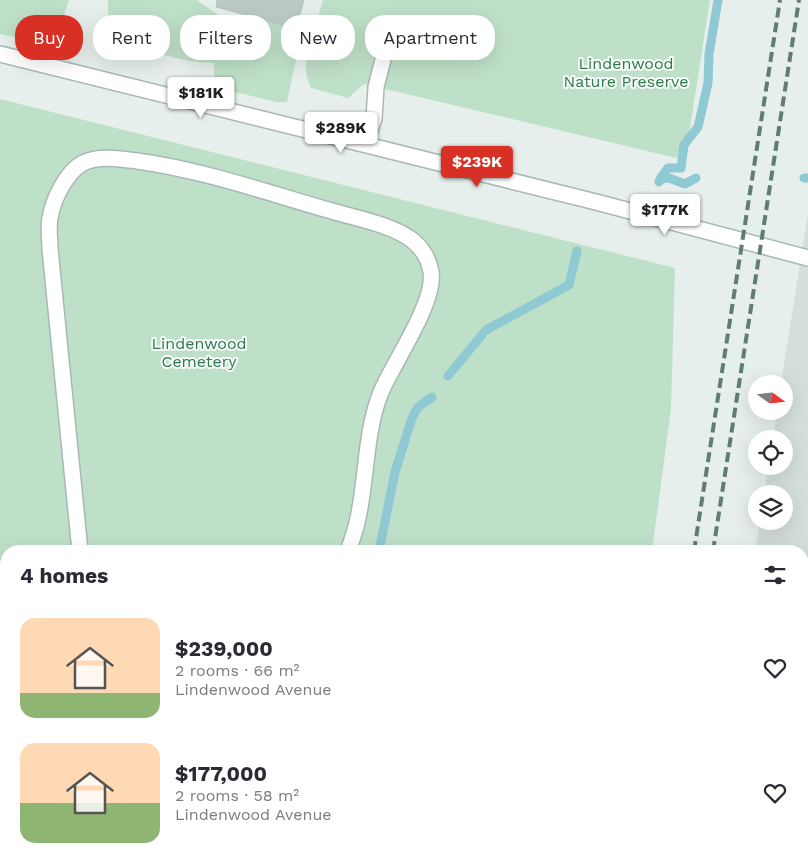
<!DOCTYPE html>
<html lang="en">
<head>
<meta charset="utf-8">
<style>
	:root { --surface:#fff; --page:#f2f2f3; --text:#2b2b33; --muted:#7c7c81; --accent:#d93025 }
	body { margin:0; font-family:"Work Sans",sans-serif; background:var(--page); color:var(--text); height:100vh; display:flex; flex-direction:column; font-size:19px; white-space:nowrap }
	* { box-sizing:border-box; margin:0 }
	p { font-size:16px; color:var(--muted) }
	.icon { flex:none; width:28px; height:28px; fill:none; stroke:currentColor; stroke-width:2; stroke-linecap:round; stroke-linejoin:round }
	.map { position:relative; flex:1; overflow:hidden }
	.sheet { position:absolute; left:0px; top:545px; width:809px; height:320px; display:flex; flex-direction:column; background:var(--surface); border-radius:20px 20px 0 0; box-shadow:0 5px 20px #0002 }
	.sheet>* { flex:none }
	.hud { position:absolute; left:15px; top:15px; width:500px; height:45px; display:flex; gap:10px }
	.needle { width:32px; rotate:105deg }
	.tools { position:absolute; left:748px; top:375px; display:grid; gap:10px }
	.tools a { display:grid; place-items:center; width:45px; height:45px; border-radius:50%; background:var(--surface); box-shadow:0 5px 20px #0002; font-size:25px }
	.price { position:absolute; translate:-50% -42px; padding:0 11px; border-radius:5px; background:#fff; color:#222; font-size:16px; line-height:32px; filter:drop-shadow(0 1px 2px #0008) }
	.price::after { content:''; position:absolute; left:50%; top:30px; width:15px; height:11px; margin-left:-8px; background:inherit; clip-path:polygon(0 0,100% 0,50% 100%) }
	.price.on { background:var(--accent); color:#fff }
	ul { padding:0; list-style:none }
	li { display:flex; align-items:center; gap:15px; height:125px; padding:0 20px }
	li span { display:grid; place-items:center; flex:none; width:140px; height:100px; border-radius:15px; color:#555 }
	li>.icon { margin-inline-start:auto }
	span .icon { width:60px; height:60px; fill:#fffc; stroke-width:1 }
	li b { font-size:21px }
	h2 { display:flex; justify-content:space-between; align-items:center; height:60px; padding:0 20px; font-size:21px }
	.tag { padding:0 18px; border-radius:20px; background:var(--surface); box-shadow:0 5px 20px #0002; font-size:18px; line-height:45px }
	.tag.on { background:var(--accent); color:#fff }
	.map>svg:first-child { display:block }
	.built { fill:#d4dfda }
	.green { fill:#bfe0c8 }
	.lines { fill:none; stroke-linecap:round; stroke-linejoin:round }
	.stream { stroke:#8ec9d4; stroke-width:9 }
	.building { fill:#bbcac4; stroke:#b8c9c2 }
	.service-casing { stroke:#a8b8b2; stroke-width:18 }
	.tertiary-casing { stroke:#a8b8b2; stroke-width:18 }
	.path { stroke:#86b3a5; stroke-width:3; stroke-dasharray:2.5 4; stroke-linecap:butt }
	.service { stroke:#fff; stroke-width:15 }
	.tertiary { stroke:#fff; stroke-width:15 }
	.rail { stroke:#5f7d75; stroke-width:4; stroke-dasharray:10 5; stroke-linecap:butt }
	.labels { text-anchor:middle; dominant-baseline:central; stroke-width:4; stroke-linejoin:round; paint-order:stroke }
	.park-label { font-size:16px; fill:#2d7a4b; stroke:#f7fbf9 }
</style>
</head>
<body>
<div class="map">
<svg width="808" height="865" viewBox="0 0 808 865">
	<rect width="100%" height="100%" fill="#e6efeb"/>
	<path class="built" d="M808,213V865H701L702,859H802V551H755L760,521H784V494H764L768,466H784V439H773L777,411H784V384H781Z"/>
	<path class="green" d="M0,0H69L61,24L62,34L51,45L0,34Z
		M108,0H197L218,15L249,16L296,29L297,55L287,102H277L218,88L214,82V63C175,63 142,47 108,31Z
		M323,0H710L685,160L364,84L348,98L311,88C297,61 316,27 323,0Z
		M0,99L675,268L671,409L652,551H6V859H612L611,865H0Z"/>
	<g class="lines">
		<path class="stream" d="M804,178H808
			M660,179L668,168H681L684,145L698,127L708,83L709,54L718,0
			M659,182L660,179L669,178L685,184L696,178
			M448,376L486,330L569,285L577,251
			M379,551L395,472L412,418L418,407L432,397
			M305,865L306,859"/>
	</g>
	<path class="building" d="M217,0H304L296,29L216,7Z"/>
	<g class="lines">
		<g class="service-casing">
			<path id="service" d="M365,144L374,119L376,87L388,40L397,31L412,26
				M80,551L50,249C50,239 48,228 50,218C53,200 66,172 83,163C98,155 121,159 137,161C203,170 268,193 332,211C355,218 393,225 412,240C422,248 429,259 431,272C436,302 393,363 381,392C365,432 367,477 358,518C356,529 352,540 348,551
				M0,594L5,603L6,637
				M0,772L6,704
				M0,836L2,865
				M278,865L279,859
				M754,865L755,863"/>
		</g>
		<g class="tertiary-casing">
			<path id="tertiary" d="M0,54L596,202L808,258"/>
		</g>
		<path class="path" d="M802,637L808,614
			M802,645L808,647
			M802,813L808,815
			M802,838L808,817"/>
		<use href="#service" class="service"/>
		<use href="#tertiary" class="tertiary"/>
		<path class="rail" d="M694,551L780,0
			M713,551L799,0
			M642,865L644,859
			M662,865L663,859"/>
	</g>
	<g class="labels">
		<g class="park-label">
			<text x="626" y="63">Lindenwood<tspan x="626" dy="18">Nature Preserve</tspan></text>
			<text x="199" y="343">Lindenwood<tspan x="199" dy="18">Cemetery</tspan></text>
		</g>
	</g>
</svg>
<div class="tools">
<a><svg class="needle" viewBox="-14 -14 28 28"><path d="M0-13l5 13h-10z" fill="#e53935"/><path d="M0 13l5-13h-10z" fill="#7c7c81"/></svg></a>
<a><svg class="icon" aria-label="locate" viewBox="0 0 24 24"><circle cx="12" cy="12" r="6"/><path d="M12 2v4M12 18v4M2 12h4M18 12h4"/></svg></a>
<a><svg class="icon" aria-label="layers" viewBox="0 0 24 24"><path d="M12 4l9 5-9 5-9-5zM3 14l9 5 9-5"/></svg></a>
</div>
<b class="price" style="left:201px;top:119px">$181K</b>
<b class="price" style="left:341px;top:154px">$289K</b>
<b class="price on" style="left:477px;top:188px">$239K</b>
<b class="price" style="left:665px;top:236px">$177K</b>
<div class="hud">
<a class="tag on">Buy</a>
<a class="tag">Rent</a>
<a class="tag">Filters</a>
<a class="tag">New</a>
<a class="tag">Apartment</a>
</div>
<section class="sheet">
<h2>4 homes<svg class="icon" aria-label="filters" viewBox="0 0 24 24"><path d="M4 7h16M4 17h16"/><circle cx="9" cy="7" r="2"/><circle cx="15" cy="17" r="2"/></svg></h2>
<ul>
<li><span style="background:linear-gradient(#ffd9b3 75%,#8fb573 0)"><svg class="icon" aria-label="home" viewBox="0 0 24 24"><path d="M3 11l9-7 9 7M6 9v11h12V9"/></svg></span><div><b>$239,000</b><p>2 rooms · 66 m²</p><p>Lindenwood Avenue</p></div><svg class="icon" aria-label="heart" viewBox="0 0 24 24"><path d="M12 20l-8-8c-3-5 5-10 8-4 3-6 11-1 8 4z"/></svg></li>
<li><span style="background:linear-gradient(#ffd9b3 60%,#8fb573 0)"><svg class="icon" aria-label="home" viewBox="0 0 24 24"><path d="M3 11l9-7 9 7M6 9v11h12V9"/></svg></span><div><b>$177,000</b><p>2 rooms · 58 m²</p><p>Lindenwood Avenue</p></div><svg class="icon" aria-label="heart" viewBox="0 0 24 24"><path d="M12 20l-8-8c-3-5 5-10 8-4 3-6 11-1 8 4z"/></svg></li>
</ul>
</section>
</div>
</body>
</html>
